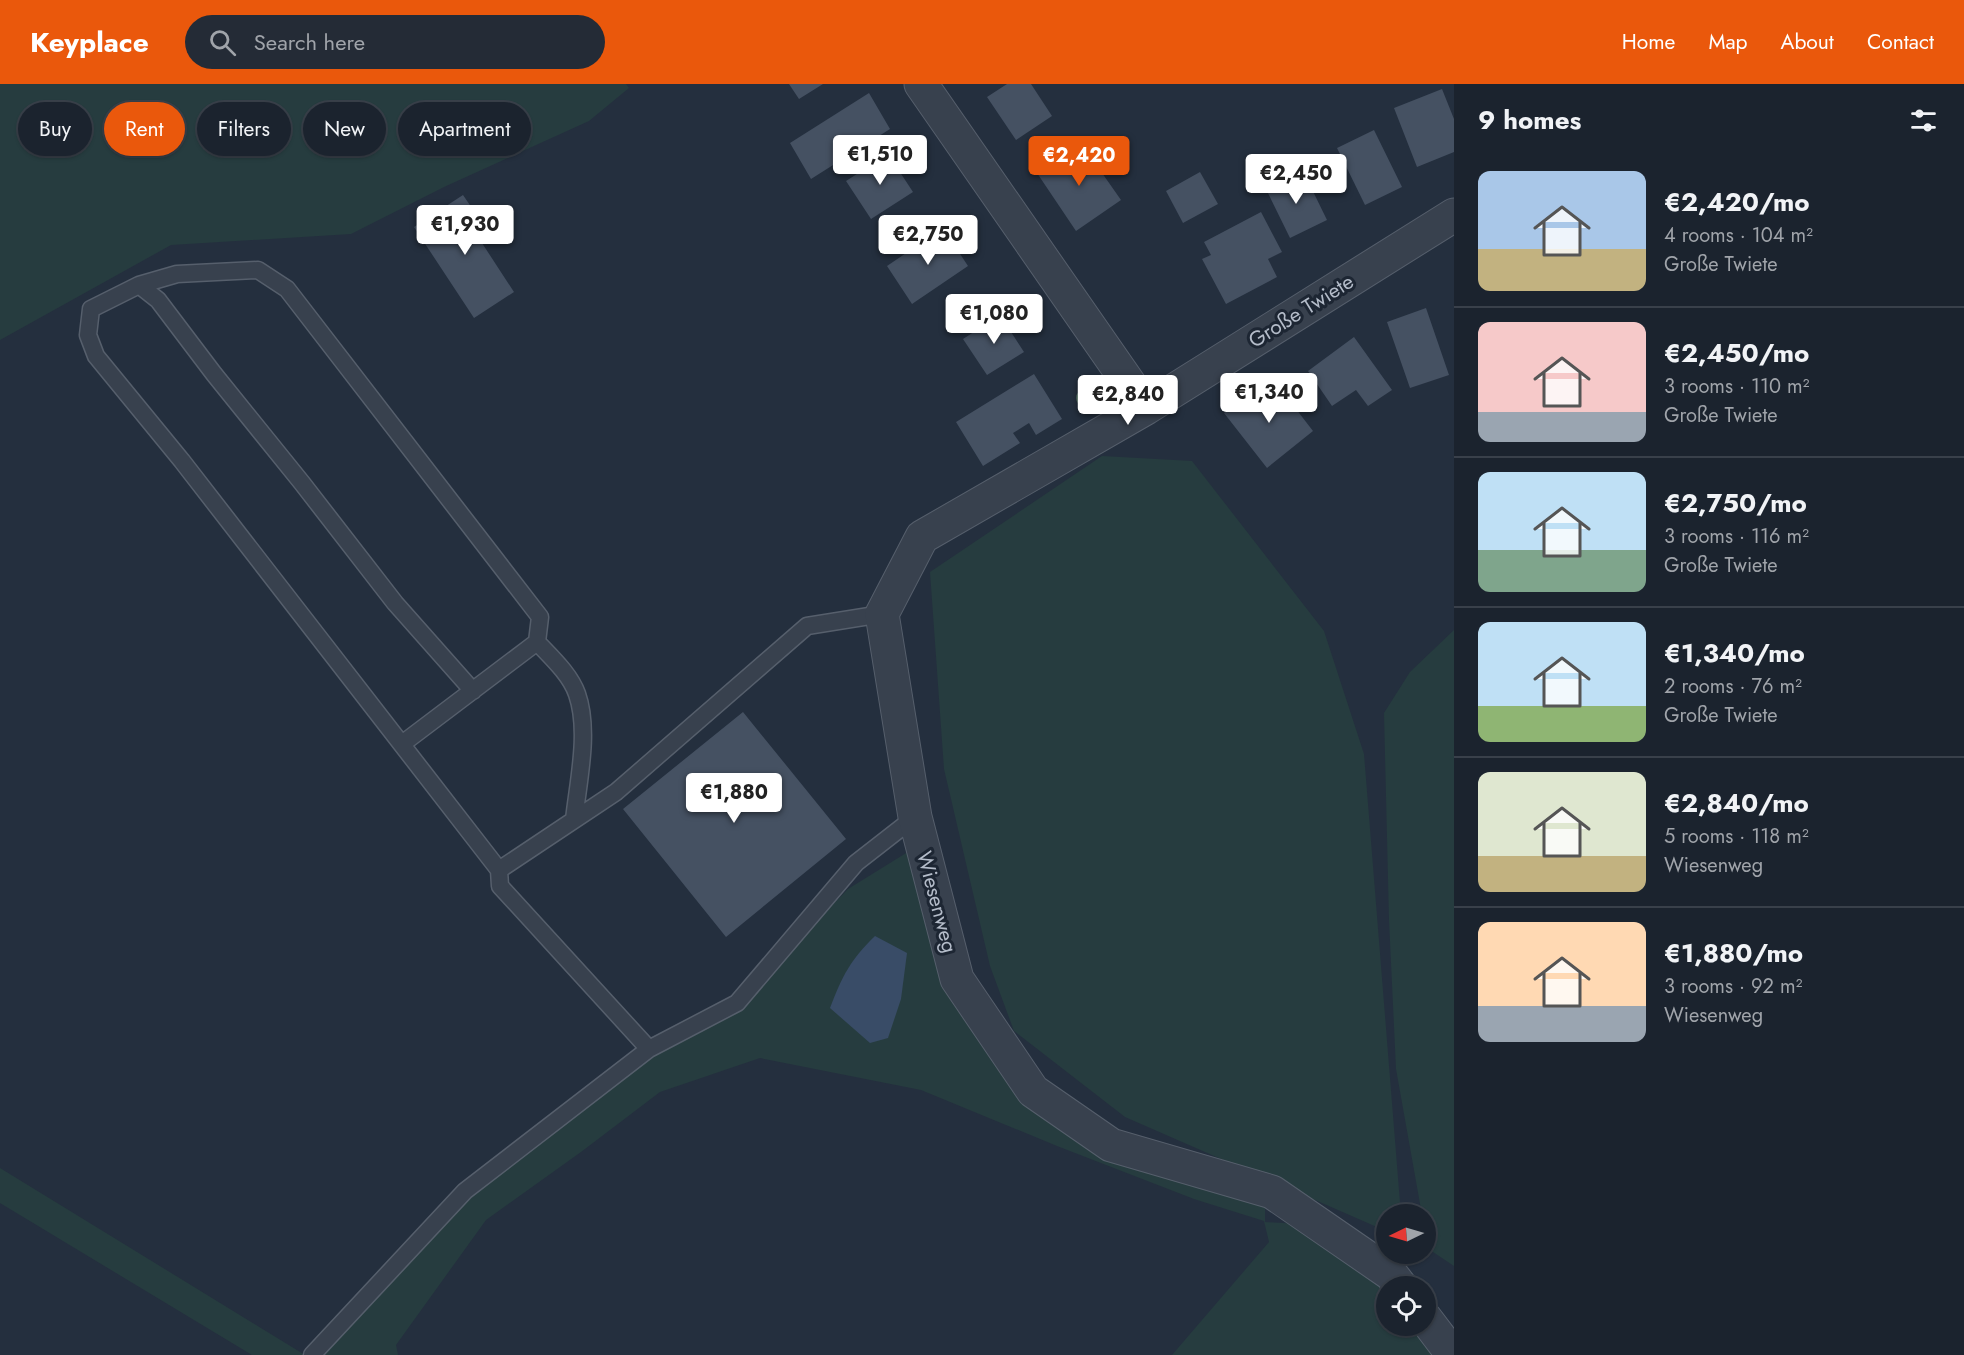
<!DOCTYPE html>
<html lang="en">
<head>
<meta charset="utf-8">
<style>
	:root { --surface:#1b232e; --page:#242b36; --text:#f1f3f6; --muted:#a0a4aa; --line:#39404a; --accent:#ea580c }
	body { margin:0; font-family:Jost,sans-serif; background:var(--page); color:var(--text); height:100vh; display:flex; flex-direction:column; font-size:22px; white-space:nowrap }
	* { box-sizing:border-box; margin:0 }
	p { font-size:20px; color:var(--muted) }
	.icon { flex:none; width:33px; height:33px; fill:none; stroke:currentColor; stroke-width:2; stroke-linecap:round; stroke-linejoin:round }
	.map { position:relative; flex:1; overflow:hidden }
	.details { display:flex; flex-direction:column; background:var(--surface); width:510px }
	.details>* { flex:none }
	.top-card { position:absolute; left:18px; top:18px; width:570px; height:54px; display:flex; gap:12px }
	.needle { width:39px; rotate:265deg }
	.fabs { position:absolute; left:1376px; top:1120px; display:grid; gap:12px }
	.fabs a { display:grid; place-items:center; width:60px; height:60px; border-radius:50%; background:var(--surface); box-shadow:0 2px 4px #0004,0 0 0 2px var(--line); font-size:30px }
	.price { position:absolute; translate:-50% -51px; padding:0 14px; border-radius:6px; background:#fff; color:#222; font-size:20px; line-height:39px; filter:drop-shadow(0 2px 3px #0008) }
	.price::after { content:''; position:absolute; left:50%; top:36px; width:18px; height:14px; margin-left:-9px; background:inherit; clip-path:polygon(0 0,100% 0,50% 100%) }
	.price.selected { background:var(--accent); color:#fff }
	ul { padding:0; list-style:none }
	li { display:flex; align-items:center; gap:18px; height:150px; padding:0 24px }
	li+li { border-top:2px solid var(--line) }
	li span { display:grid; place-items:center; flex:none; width:168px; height:120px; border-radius:12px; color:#555 }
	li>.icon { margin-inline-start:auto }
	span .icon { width:72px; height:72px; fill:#fffc; stroke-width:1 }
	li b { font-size:26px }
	h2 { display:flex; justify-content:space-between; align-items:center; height:72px; padding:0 24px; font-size:26px }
	.chip { padding:0 21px; border-radius:27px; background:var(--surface); box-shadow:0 2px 4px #0004,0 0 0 2px var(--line); font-size:21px; line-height:54px }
	.chip.selected { background:var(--accent); color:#fff }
	header { display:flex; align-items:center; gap:36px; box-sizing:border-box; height:84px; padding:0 30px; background:var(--accent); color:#fff }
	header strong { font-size:28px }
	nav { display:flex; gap:33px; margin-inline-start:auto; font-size:21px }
	.search { width:420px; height:54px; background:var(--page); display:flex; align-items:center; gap:15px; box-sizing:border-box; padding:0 21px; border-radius:33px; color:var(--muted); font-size:22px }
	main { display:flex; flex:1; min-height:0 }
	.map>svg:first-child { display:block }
	.green { fill:#263c3f }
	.water { fill:#394c67 }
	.building { fill:#455162 }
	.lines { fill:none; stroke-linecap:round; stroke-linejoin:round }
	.lane-casing { stroke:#565f6c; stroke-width:19 }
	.street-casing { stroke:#565f6c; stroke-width:35 }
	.lane { stroke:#38414e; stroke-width:16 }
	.street { stroke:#38414e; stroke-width:33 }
	.tree { fill:#4b6a5d }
	.labels { text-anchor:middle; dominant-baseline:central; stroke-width:6; stroke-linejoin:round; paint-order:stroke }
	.street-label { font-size:21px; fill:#b4bcc9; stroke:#1d2633 }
</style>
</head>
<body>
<header>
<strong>Keyplace</strong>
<div class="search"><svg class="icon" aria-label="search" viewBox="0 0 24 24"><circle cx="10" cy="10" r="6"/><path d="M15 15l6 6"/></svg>Search here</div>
<nav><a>Home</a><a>Map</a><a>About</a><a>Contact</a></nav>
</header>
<main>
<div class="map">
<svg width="1454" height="1271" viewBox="0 0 1454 1271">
	<rect width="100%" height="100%" fill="#242f3e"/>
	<path class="green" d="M0,0H626L629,4L589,37L444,103L351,150L171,161L0,256Z
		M1102,372L1192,377L1324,547L1364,670L1401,1131H1386V1147L1125,1033L1014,947L990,882L944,685L930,488Z
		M1454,546V1182L1430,1166L1425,1145V1131H1422L1396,985L1389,836L1384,629L1410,588Z
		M911,766L1028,1010L1265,1117V1138L1301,1140L1386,1203V1242H1416L1436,1271H1172L1269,1158L1264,1137L1194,1115L1057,1062L921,1006L760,974L660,1008L581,1068L486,1136L396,1261L398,1271H312L465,1107L649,965L737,919L848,805Z
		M0,1084L305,1271H252L0,1119Z"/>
	<path class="water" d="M875,852L907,869L901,915L888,954L870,959L830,924C842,892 851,875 875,852Z"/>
	<path class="building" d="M789,0H823L799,15Z
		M1007,0H1031L1052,32L1016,56L987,13Z
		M1442,5L1454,35V68L1417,83L1394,24Z
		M869,9L890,45L811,95L790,59Z
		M1374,46L1402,103L1365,121L1337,64Z
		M1081,59L1121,116L1076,147L1037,89Z
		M888,70L913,108L871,135L846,97Z
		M1303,87L1327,136L1290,154L1266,105Z
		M1200,88L1218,120L1183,139L1166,107Z
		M463,111L489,149L480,156L514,208L474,234L414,143Z
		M1261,128L1282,168L1268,175L1277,193L1226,220L1202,175L1211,171L1204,158Z
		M943,144L968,182L912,220L887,182Z
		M1426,224L1449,291L1410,304L1387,238Z
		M1000,231L1024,268L987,291L963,255Z
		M1354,253L1392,306L1368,322L1356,306L1332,322L1308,287Z
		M1034,290L1062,335L1036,351L1029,339L1013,349L1020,359L983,382L956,338Z
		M1257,303L1266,314L1279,303L1313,347L1267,384L1224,329Z
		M743,628L846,755L726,853L623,725Z"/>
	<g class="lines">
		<g class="lane-casing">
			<path id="lane" d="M139,201L177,190L258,186L287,205L540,533L537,558
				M473,607L395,519L302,399L214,290L158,216L139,201L91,225L88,251L96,272L182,377L499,786
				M402,660L537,558C551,573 570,590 577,610C590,647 578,698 574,736
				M649,965L500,802L499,786L616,708L807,542L882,530
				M312,1271L465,1107L649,965L737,919L856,779L915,733"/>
		</g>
		<g class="street-casing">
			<path id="street" d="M921,0L1146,324L1454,131
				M1146,324L922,453L882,530L915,733L957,895L1033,1007L1111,1061L1272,1108L1391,1190L1401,1203
				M1425,1234L1453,1271"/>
		</g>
		<use href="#lane" class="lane"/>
		<use href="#street" class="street"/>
	</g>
	<circle class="tree" cx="1085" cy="314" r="9"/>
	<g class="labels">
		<g class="street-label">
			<text transform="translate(1301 227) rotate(-32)">Große Twiete</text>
			<text transform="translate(937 818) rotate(75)">Wiesenweg</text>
		</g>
	</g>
</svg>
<div class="fabs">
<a><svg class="needle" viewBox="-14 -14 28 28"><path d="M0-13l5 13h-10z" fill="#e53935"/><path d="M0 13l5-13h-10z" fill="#a0a4aa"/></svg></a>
<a><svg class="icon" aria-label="locate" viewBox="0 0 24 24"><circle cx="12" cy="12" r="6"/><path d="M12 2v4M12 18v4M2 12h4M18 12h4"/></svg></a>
</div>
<b class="price" style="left:880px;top:102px">€1,510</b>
<b class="price selected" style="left:1079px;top:103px">€2,420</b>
<b class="price" style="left:1296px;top:121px">€2,450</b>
<b class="price" style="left:465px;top:172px">€1,930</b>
<b class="price" style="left:928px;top:182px">€2,750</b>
<b class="price" style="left:994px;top:261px">€1,080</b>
<b class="price" style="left:1269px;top:340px">€1,340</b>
<b class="price" style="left:1128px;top:342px">€2,840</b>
<b class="price" style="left:734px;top:740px">€1,880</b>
<div class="top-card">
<a class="chip">Buy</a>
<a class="chip selected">Rent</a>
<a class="chip">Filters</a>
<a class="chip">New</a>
<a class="chip">Apartment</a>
</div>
</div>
<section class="details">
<h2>9 homes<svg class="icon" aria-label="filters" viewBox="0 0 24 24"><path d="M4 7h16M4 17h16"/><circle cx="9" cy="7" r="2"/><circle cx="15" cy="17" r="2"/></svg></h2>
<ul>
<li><span style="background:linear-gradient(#a9c7e8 65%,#c2b280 0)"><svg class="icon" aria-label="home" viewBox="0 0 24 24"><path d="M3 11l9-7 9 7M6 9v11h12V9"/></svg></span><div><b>€2,420/mo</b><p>4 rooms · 104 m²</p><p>Große Twiete</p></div></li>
<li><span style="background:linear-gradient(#f6c9c9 75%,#9aa5b1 0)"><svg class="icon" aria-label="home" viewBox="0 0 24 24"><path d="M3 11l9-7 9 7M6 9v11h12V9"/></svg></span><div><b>€2,450/mo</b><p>3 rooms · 110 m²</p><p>Große Twiete</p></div></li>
<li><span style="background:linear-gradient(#bfe0f5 65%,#7fa58c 0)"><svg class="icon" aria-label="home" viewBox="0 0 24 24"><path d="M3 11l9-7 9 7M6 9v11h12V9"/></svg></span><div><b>€2,750/mo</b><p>3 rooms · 116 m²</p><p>Große Twiete</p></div></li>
<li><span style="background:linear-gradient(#bfe0f5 70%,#8fb573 0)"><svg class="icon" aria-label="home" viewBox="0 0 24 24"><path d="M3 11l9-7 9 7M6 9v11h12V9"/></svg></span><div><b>€1,340/mo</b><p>2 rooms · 76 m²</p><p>Große Twiete</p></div></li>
<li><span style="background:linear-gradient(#dfe7d0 70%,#c2b280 0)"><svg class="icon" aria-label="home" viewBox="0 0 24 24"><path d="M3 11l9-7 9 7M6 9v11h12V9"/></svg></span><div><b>€2,840/mo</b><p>5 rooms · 118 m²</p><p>Wiesenweg</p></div></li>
<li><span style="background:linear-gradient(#ffd9b3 70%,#9aa5b1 0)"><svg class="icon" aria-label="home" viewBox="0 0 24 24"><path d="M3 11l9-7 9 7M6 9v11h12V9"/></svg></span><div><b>€1,880/mo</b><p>3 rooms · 92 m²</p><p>Wiesenweg</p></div></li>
</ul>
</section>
</main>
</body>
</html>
